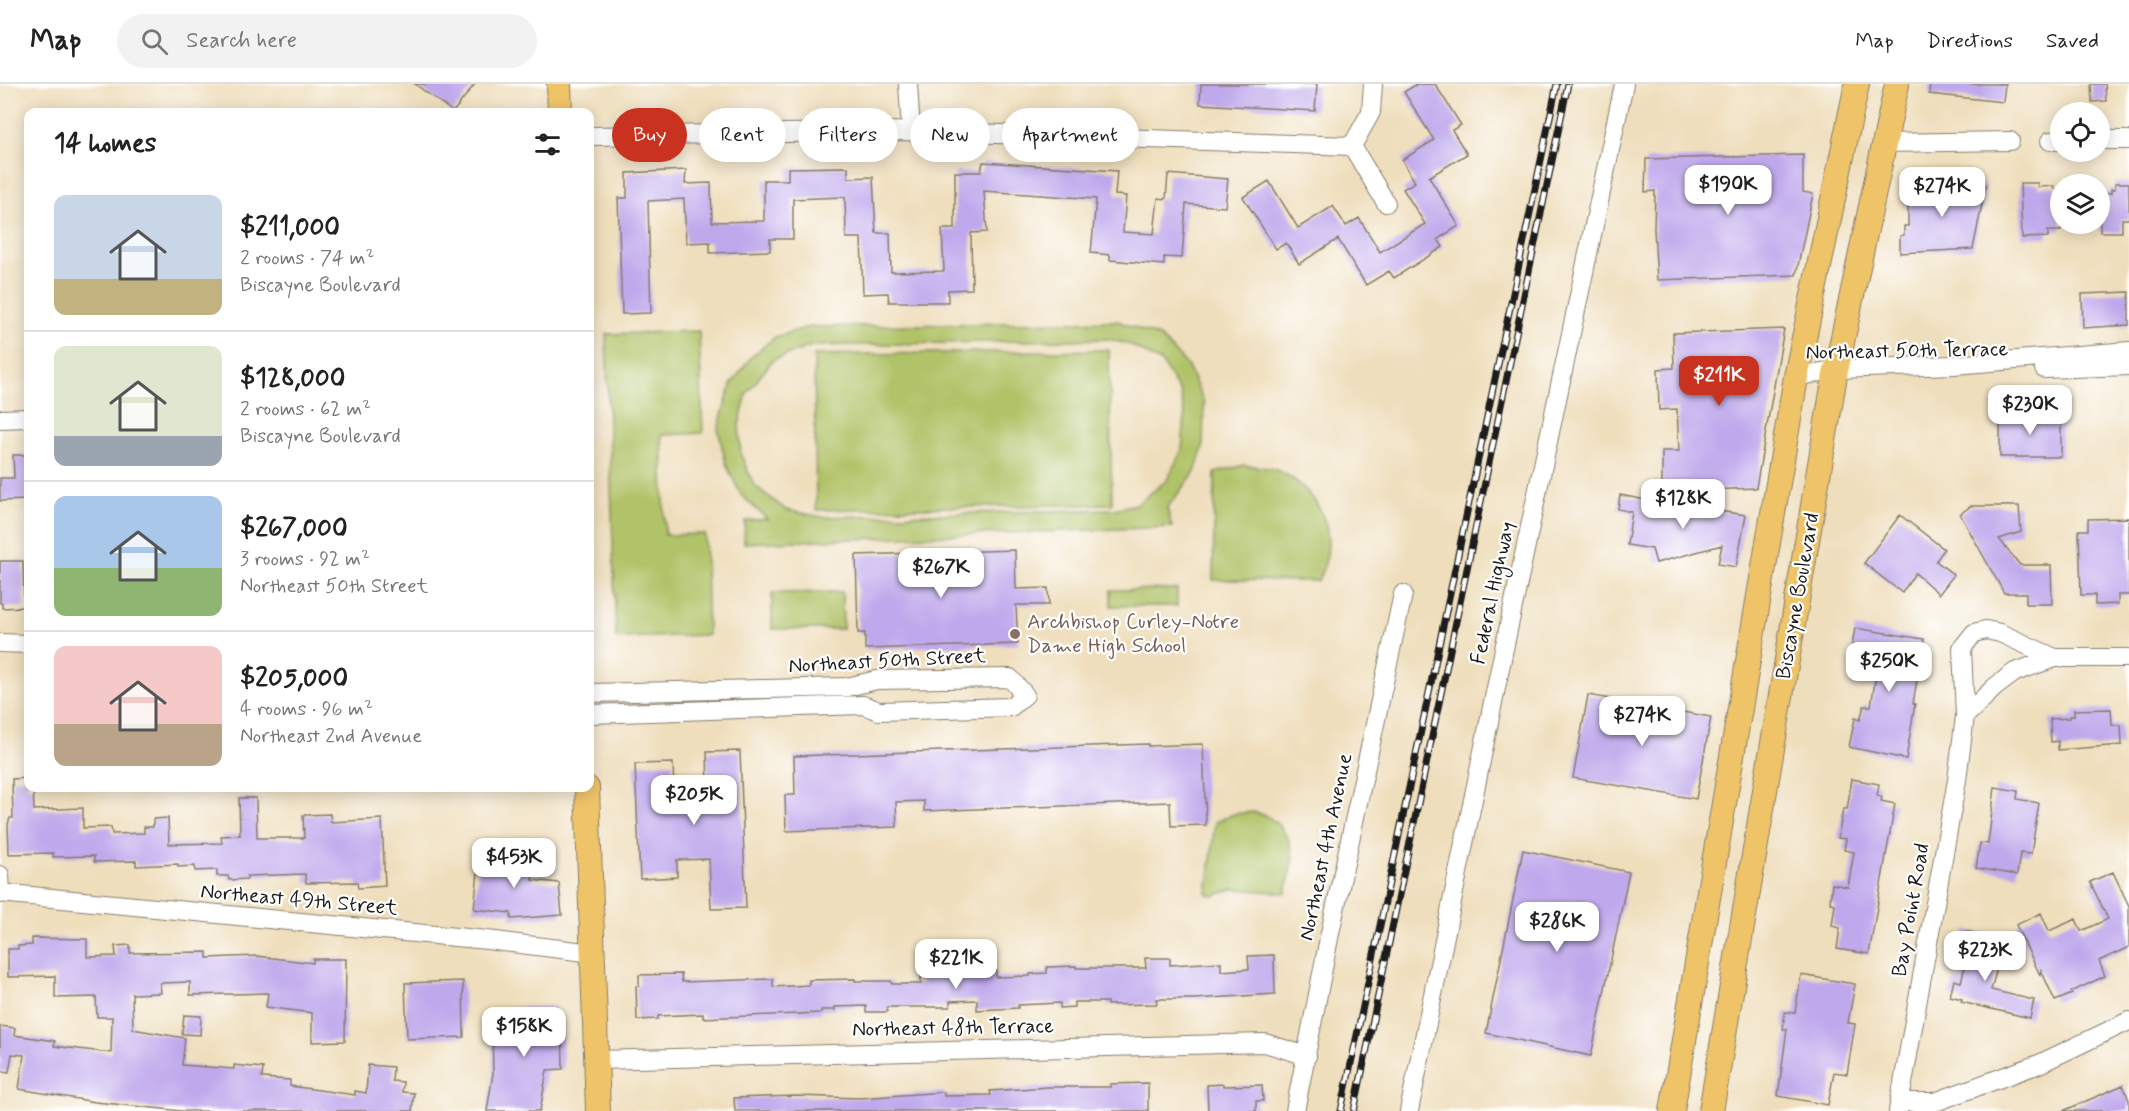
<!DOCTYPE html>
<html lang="en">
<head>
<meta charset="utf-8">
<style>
	:root { --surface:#fff; --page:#f2f2f2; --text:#222; --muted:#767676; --line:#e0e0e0; --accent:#c8321e }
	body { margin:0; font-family:Mynerve,sans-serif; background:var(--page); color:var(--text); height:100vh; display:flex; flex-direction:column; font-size:22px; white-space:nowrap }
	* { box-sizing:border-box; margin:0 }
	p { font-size:20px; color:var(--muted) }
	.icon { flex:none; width:33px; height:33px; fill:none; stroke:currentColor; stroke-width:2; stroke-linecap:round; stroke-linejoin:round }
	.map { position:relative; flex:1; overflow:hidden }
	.details { position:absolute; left:24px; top:24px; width:570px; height:684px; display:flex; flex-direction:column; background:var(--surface); border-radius:12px; box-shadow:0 3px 15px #0003 }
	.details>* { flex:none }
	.banner { position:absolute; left:612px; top:24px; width:570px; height:54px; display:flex; gap:12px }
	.buttons { position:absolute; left:2050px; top:18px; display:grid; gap:12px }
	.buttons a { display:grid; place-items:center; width:60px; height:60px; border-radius:50%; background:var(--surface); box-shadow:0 3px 15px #0003; font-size:30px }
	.price { position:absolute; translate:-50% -51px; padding:0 14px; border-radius:12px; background:#fff; color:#222; font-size:20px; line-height:39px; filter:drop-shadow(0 2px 3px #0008) }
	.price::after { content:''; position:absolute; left:50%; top:36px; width:18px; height:14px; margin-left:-9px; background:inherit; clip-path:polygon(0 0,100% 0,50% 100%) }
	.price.on { background:var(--accent); color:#fff }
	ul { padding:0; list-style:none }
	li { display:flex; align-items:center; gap:18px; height:150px; padding:0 30px }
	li+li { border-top:2px solid var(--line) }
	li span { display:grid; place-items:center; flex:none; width:168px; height:120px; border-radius:12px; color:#555 }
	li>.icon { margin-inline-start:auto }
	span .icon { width:72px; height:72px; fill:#fffc; stroke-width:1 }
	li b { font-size:26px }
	h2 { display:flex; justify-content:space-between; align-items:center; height:72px; padding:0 30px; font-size:26px }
	.pill { padding:0 21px; border-radius:27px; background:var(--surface); box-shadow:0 3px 15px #0003; font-size:21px; line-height:54px }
	.pill.on { background:var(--accent); color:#fff }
	header { display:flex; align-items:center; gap:36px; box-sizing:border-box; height:84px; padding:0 30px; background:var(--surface); border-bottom:2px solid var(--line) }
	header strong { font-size:28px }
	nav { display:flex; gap:33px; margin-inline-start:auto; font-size:21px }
	.search { width:420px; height:54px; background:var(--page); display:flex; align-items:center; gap:15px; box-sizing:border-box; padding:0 21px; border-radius:33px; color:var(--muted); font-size:22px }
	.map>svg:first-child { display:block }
	.green { fill:#b0c367; stroke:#667042; stroke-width:1.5; fill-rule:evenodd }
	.building { fill:#bfa8ec }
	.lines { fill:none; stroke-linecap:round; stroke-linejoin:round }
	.minor-casing { stroke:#867d6c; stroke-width:20 }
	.major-casing { stroke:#867d6c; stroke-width:26 }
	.minor { stroke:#fff; stroke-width:18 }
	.major { stroke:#efc469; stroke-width:24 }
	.rail-casing { stroke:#1c1c1c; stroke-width:7 }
	.rail { stroke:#fff; stroke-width:4.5; stroke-dasharray:14; stroke-linecap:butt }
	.education-dot { fill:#8d6e63; stroke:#fff; stroke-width:2 }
	.labels { text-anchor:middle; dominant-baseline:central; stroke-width:4.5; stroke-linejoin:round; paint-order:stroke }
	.street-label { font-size:21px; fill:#1c1c1c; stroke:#fff }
	.education-label { font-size:21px; fill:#785e54; stroke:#fff; text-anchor:start }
</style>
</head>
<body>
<header>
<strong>Map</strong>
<div class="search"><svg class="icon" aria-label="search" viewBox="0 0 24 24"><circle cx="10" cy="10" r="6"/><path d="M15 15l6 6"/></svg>Search here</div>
<nav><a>Map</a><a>Directions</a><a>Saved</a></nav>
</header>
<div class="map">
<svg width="2129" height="1027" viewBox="0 0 2129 1027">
	<rect width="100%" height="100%" fill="#fff"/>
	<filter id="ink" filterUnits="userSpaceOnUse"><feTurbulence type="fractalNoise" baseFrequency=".0167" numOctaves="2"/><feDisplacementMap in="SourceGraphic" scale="12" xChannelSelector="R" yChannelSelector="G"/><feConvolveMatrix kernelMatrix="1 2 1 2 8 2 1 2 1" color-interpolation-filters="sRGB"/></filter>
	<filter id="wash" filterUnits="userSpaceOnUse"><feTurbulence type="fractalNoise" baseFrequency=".008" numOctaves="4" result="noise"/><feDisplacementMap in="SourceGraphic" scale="24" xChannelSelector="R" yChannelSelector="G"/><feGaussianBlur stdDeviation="1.35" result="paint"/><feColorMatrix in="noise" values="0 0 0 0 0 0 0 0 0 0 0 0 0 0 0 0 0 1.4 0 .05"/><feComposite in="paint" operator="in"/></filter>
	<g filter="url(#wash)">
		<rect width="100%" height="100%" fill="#efdebc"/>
		<path class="green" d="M1117,237L1160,253L1187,281L1204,318L1203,363L1195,388L1167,424L1172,443L744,459L745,437L767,435L741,411L726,380L718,345L731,301L750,274L775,253L808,243ZM1108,255L1131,261L1162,279L1180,308L1185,331L1182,366L1167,396L1137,420L1114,425L822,433L786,426L754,401L741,371L739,341L747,309L773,276L811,262Z
			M699,247L703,349L662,351L665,451L705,450L708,551L616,554L606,250Z
			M1109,266L1112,420L816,426L814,271Z
			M1244,381C1254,383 1267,383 1276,386C1310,400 1333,434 1327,471C1326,479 1321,489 1318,497L1213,496L1215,389Z
			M1177,505V522H1111V506Z
			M842,508L843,545H772V509Z
			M1253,728L1267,732L1279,741L1289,756L1293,773L1286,809L1232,805L1214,812L1207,810L1215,738L1234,730Z"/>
		<g id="blocks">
			<path class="building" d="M415,0H475L453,28Z
				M1201,0H1317L1315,27L1200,20Z
				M1417,0H1435L1461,41L1452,46L1467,70L1429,93L1459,142L1438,155L1443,163L1394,194L1389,187L1366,201L1338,155L1299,180L1286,159L1276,165L1243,113L1269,97L1298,144L1333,122L1346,142L1359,134L1380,168L1425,140L1403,105L1415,98L1402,76L1434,56L1404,8Z
				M1930,0H2005L2003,18L1929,10Z
				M2091,0H2105L2106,17L2092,18Z
				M1803,71V108L1813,110L1796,191L1657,196L1654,145L1655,107L1645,108L1646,75Z
				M983,78L1117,87L1115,111L1126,112L1123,148L1154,150L1158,114L1166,115L1168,90L1228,95L1225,123L1186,120L1182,174L1164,173V181L1110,176V171L1091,169L1096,115L984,107L987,148L971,149L972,205L948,206V218H889L888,209L863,210L861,154H846L845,113L793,115V155H770V167L710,169V158L686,159L684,115L648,117L651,229L622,230L618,114H627V89L686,86L685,100L711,99L712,138L764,137V96H788V84L848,83V94L873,93L876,149H890L891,188L944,187L942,145H955V88H981Z
				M2020,99H2038V103L2054,102L2055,105H2061V147H2048V153L2022,154Z
				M2115,99H2129V135H2122V148H2100V109H2111V105H2115Z
				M1986,101L1973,165L1900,169V152L1904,151V142H1908V112L1911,111L1912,102Z
				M2129,208V241L2083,244L2082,210Z
				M1784,245L1756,404L1662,408V367H1679L1677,325L1659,326L1658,285L1674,284L1673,249Z
				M2000,332H2061V373H2000Z
				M13,371H28V416L0,417V394H14Z
				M1620,411L1662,419L1746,431L1736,483L1718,480L1722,461L1656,479L1652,465L1627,461L1632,428L1618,425Z
				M1971,422H2019L2021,448L1999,455L2020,481H2051L2052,520H2026V509H2004L1960,430Z
				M1900,431L1944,465L1936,477L1954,491L1939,510L1915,489L1902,509L1864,479Z
				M2129,434V511H2118V520L2095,521V511H2081L2079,446H2088V435Z
				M1015,466L1016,505L1048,504L1049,521H1016L1018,560L865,565V549H858L856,471Z
				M0,477H23L24,523L2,524V519H0Z
				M1855,544L1924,555L1920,574L1927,575L1924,591L1918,590L1913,620H1915L1906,675L1849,663L1855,634L1860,636L1864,622H1871L1879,572L1851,567Z
				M1588,611L1711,633L1696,715L1573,694Z
				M2111,625L2112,641H2121L2122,661L2058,666V657L2051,658L2050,635L2070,634V632H2074V626Z
				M1148,660V662L1203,660L1206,741L1171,742L1170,718L924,727V717L896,718L897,743L786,747L785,711H795L794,672Z
				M740,667L746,824L711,825L709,775L677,776V793L640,795L635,680L673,679L674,705L708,704L707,668Z
				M28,694V704H33L34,726L83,724V744L111,743L112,750L144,749V743H153V735L168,734L169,760L222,759L221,752L240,751L239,714H256L257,754H304L303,731L330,730L331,738L382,735L385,802L358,804L357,798L306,799L305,790L247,792V795L229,796L228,792H217V786L195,787V782L178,783V780L136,782V777L94,778V772L53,773V769L9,770L8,740L10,734H13L12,695Z
				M1852,695L1879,700L1877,712L1882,713L1881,717L1895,720L1869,870L1837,865L1840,844L1832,842L1835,820L1830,819L1832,800L1848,803L1854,768L1844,766L1846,755L1838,754L1843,725H1847Z
				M1995,703L2018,707L2017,715L2039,719L2031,770L2020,769L2017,791L1976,784L1980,759L1988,760Z
				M1523,766L1629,788L1591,972L1486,949Z
				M480,769L525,774L524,785L534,786L532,796L559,799L562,831L511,835V829L474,825Z
				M2113,788L2129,822V863L2099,877L2105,892L2071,908L2072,910L2055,917L2041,886L2040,891L2016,841L2041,829L2049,847L2076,835L2081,847L2108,835L2090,798Z
				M1966,847L1991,853L1984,881L1997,884L1991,906L2034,916L2030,934L1961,918L1962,915L1950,912L1954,896L1961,898L1969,866L1962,865Z
				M32,854L87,855V873L116,872L115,862L130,861V869L207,868V874L257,872L313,879V875H346L345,957L312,958V929L266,923L268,909L190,911V898L160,899L161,909L132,910L133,945L185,954L182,981L234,985V981L263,984L262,994L290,996V1002L355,1011V1007L366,1009L368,981L393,983L392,997L403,998L402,1008L414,1009L412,1027H182L95,1018L19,1005L24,971L12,970L9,988L0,987V942L15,944L14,951L55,957L54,962L111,969L112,933H97L96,913L55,914V892L8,893V865H18V862L32,861Z
				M1274,871L1275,910L1194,915H1156L1157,920L1107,921V918H1074V923L1060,924V919L1018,921V924L977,926V916L950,917V923H887V928H866V922L835,923V926H821V929L703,934V930L658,932V935L637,936L636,902H639V891L681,890L682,898L773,895V903L809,901V896L855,895V897H891L892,900H921V880L963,879L964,887L996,886V893L1030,892V890L1047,889V883L1076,882V884H1146L1145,874H1170V881L1221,878V887L1249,885L1248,872Z
				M1801,891L1855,900L1848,939L1855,940L1847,990L1834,988L1828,1021L1778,1012L1787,945H1783L1785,928L1795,929Z
				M463,897L464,953L407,955L405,899Z
				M555,923L556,938H562L563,985L547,986L540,1027H487L493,989L492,941L507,940V924Z
				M184,931L201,932L200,951L182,950Z
				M1148,999V1027H735L734,1014L796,1012L860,1014L944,1008V1012L991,1011L990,1007L1048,1003H1110V1000Z
				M1223,1000V1002L1262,1001L1263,1017H1256V1027H1208L1207,1001Z
				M2123,1001L2129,1016V1027H2063Z"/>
		</g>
	</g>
	<g filter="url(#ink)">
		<use href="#blocks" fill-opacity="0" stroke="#867d6c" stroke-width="1.5"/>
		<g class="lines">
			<g class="minor-casing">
				<path id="minor" d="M908,0L911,47
					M590,52L911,47L1352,62
					M2100,56H2129
					M2050,57H2061
					M1884,59L2010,57
					M1352,62L1371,28L1373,0
					M1352,62L1386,119
					M2044,285L2129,282
					M1796,293L1837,285L1954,281L2129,267
					M0,335L28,334
					M0,559L28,560
					M590,609L847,603L877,596L1010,594L1025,611L1011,623L879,627L863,621L590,630
					M1965,632L1962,564L1974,549L1986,546L2000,549L2055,574
					M0,791L1,810
					M0,809L487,856L593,869
					M597,976L1265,959L1307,972
					M1900,1018H1935L2039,980L2129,937
					M1295,1027L1330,849L1403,510
					M1409,1027L1504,565L1624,0
					M1898,1027L1957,696L1965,632L1995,603L2015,588L2055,574H2129"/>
			</g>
			<g class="major-casing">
				<path id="major" d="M559,0L560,28
					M587,704L598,1027
					M1672,1027L1796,293L1857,0
					M1711,1027L1835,291L1897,0"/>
			</g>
			<use href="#minor" class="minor"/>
			<use href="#major" class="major"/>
			<g class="rail-casing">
				<path id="rail" d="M1341,1027L1557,0
					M1354,1027L1568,0"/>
			</g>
			<use href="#rail" class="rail"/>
		</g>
	</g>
	<circle class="education-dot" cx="1015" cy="550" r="6"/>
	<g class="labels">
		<g class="street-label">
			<text transform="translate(1907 267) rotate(-1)">Northeast 50th Terrace</text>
			<text transform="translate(1493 509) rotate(-78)">Federal Highway</text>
			<text transform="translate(1798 512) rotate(-80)">Biscayne Boulevard</text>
			<text transform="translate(887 577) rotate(-3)">Northeast 50th Street</text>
			<text transform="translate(1326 763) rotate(-78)">Northeast 4th Avenue</text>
			<text transform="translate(299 816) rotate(5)">Northeast 49th Street</text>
			<text transform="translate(1911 826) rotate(-80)">Bay Point Road</text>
			<text transform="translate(953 944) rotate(-1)">Northeast 48th Terrace</text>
		</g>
		<g class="education-label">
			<text x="1027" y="538">Archbishop Curley-Notre<tspan x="1027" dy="24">Dame High School</tspan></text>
		</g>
	</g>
</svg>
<div class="buttons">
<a><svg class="icon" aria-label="locate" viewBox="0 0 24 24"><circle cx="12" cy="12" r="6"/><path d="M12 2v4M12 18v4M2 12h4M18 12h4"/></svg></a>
<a><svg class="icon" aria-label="layers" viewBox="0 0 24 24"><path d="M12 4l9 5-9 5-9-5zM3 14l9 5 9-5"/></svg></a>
</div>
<b class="price" style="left:1728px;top:132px">$190K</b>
<b class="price" style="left:1942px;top:134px">$274K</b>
<b class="price on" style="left:1719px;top:323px">$211K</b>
<b class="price" style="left:2030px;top:352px">$230K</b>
<b class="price" style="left:1683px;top:446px">$128K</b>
<b class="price" style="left:941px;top:515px">$267K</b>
<b class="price" style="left:1889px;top:609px">$250K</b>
<b class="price" style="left:1642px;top:663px">$274K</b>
<b class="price" style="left:694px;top:742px">$205K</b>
<b class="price" style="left:514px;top:805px">$453K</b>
<b class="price" style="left:1557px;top:869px">$286K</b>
<b class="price" style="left:1985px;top:898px">$223K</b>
<b class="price" style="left:956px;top:906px">$221K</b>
<b class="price" style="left:524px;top:974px">$158K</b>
<div class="banner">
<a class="pill on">Buy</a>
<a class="pill">Rent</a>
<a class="pill">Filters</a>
<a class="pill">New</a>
<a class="pill">Apartment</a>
</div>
<section class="details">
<h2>14 homes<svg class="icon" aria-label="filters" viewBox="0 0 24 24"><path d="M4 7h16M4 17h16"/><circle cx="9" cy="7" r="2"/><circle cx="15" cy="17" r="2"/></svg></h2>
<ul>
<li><span style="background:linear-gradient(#c9d6e8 70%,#c2b280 0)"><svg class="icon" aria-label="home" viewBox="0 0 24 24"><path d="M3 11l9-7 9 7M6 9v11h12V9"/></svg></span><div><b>$211,000</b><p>2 rooms · 74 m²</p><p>Biscayne Boulevard</p></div></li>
<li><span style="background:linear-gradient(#dfe7d0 75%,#9aa5b1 0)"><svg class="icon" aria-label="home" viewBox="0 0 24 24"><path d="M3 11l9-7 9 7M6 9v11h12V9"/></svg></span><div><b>$128,000</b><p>2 rooms · 62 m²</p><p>Biscayne Boulevard</p></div></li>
<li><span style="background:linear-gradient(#a9c7e8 60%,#8fb573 0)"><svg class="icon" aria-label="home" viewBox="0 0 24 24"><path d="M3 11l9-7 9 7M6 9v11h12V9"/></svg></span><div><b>$267,000</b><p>3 rooms · 92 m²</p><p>Northeast 50th Street</p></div></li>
<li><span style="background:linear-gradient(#f6c9c9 65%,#b9a48a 0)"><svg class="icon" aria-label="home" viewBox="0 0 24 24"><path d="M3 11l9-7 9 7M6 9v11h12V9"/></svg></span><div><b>$205,000</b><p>4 rooms · 96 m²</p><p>Northeast 2nd Avenue</p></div></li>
</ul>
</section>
</div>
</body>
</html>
